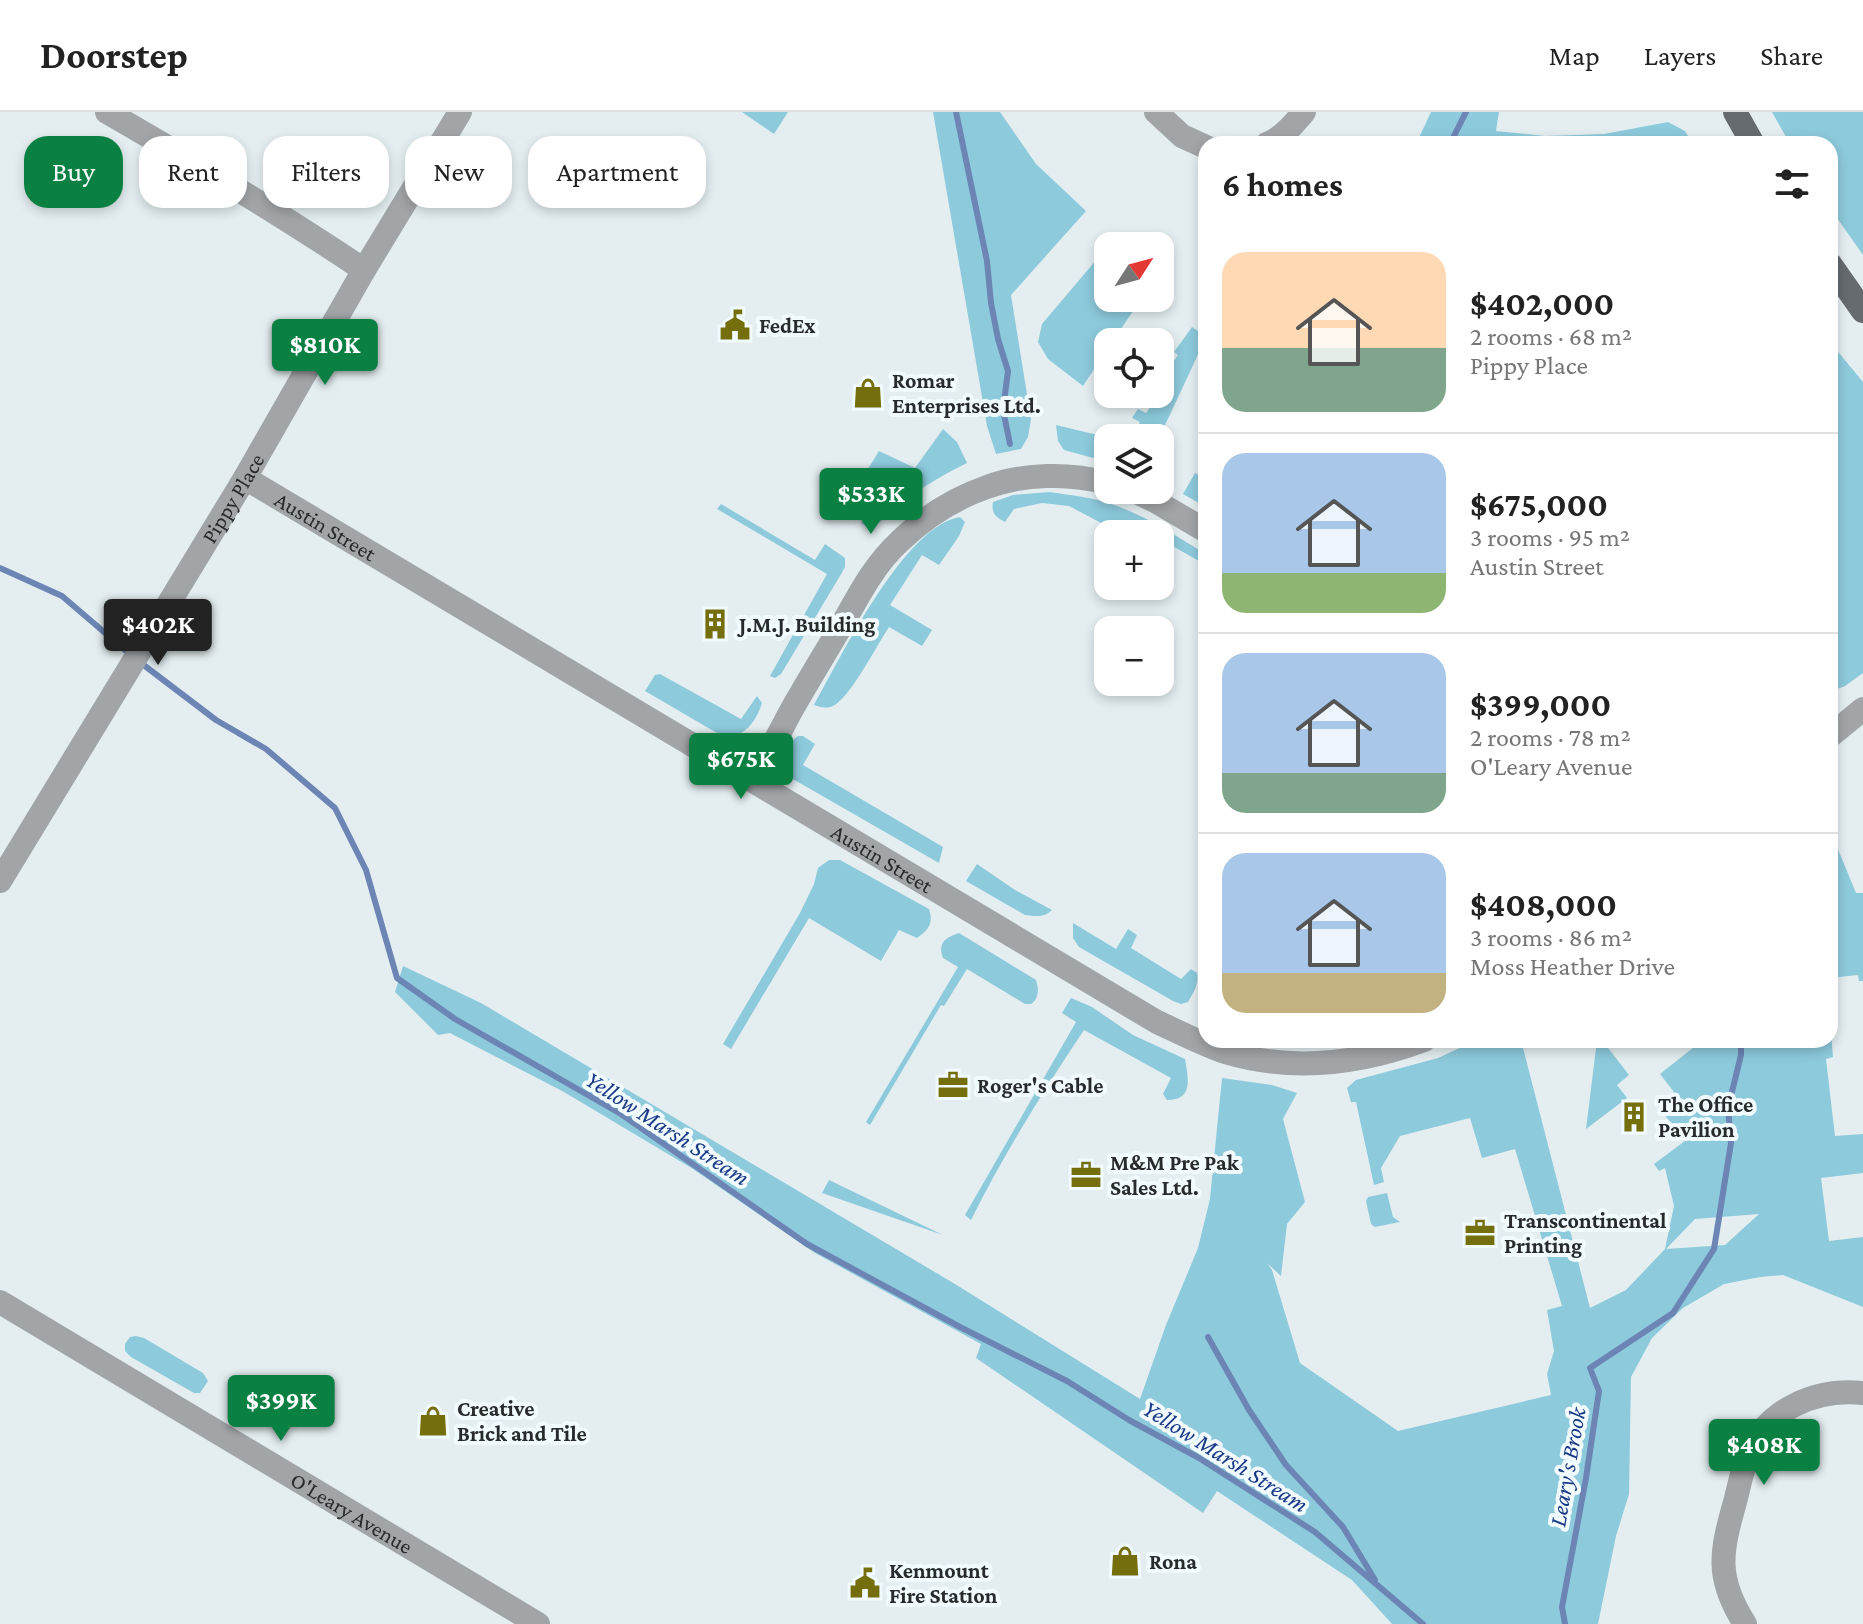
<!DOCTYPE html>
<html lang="en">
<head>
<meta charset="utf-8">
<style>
	:root { --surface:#fff; --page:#f6f6f6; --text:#222; --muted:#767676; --line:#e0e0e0; --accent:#0b8043 }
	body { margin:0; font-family:"Crimson Pro",serif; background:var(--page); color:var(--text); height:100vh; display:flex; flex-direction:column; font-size:30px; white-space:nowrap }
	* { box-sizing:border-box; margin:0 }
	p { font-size:26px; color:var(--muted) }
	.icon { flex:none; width:44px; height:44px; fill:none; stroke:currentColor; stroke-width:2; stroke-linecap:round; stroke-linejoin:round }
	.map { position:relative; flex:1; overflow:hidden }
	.panel { position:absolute; left:1198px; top:24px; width:640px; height:912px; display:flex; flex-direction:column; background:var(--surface); border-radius:24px; box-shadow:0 4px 12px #0003 }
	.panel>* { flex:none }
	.guide { position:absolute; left:24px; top:24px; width:760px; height:72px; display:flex; gap:16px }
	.needle { width:52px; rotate:54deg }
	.fabs { position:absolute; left:1094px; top:120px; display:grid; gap:16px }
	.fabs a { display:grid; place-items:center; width:80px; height:80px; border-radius:16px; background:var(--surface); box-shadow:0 4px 12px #0003; font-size:40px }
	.price { position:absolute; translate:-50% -68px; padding:0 18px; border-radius:8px; background:var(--accent); color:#fff; font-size:26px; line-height:52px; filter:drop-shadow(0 2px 4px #0008) }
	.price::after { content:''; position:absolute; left:50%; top:48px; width:24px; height:18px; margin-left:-12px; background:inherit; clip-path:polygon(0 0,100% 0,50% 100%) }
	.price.selected { background:#222; color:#fff }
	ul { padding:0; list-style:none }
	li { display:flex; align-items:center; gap:24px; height:200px; padding:0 24px }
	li+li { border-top:2px solid var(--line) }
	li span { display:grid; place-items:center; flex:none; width:224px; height:160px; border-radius:24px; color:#555 }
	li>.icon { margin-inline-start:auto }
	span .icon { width:96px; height:96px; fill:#fffc; stroke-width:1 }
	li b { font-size:34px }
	h2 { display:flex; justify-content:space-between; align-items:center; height:96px; padding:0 24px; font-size:34px }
	.tag { padding:0 28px; border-radius:24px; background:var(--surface); box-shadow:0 4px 12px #0003; font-size:28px; line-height:72px }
	.tag.selected { background:var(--accent); color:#fff }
	header { display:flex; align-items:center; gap:48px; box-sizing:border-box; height:112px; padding:0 40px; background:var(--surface); border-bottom:2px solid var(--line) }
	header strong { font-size:38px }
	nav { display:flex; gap:44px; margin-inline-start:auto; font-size:28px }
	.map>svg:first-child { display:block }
	.green { fill:#8dcadc; fill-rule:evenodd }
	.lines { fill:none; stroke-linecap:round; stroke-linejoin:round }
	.stream { stroke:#6c85b4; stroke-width:6 }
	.minor { stroke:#a2a5a8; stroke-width:24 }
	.major { stroke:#656b6f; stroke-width:24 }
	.labels { text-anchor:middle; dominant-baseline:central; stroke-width:8; stroke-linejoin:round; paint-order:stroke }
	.poi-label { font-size:22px; font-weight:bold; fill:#272b2c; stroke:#f1fbfe; text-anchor:start }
	.street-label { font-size:22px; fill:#272b2c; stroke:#f1fbfe }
	.water-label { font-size:24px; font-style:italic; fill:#193987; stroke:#f1fbfe }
</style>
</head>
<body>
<header>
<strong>Doorstep</strong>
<nav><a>Map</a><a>Layers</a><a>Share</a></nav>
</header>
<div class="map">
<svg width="1863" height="1512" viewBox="0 0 1863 1512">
	<rect width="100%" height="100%" fill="#e4eef1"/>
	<path class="green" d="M742,0H788L774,22Z
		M933,0H1000L1036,52L1086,99L1011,183L1031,307L1028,325L1021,337L996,342L987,314Z
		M1431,0H1499L1496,19L1545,24L1604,22L1668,10L1685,19L1693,32H1416Z
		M1772,0H1863V143L1830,96V32H1790Z
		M1097,147L1108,155V186H1142L1112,230H1108V236L1083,274L1048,247L1038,230L1042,212Z
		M1192,215L1201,221L1202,234L1159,326H1131L1140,310L1132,306L1138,297L1146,301L1169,268L1164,263L1178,243L1174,240Z
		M1830,230L1863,270V561L1845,574L1830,580Z
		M1056,313L1110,326H1108V350L1064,338L1058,329Z
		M943,317L957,330L967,351C930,369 904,387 873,416H868L861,411L881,376L863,365L879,339L915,356Z
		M1195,361L1204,366L1206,364V395L1183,382Z
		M1049,380C1070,383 1091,385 1111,392C1145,403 1176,424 1206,442V453L1169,432L1160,443V422H1122L1069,394L1042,391L1014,397L1005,410C995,405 991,400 993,390L1013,383Z
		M721,392L815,448L825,432L845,446V455L840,464L781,562L775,566L770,564L827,462L717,397Z
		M960,405L965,410L959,424L939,453L922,443L890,493L932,518L922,534L889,515C877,533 850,586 833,594C826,597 820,595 814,593C841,545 904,414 960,405Z
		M660,562L741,607L757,584L762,591C756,610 744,627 722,624L645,579L655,563Z
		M798,624H803L815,632L803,653L943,735L939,751L791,666C779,649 781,637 798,624Z
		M1830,718L1856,781H1863V869H1859L1858,863L1830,866Z
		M829,748H840L929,797C934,812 928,818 917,826L899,818L881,849L809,806L731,937L723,932L800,801L814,772L818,756Z
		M977,752L1015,778L1052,798C1044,806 1036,804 1025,803L966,769Z
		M1073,811L1116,837L1128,817L1137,823L1131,836L1181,867L1191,857L1197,861C1199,872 1194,880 1188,890L1181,892L1173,889L1079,835L1073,826Z
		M959,821L1036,868C1039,877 1039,887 1031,892H1025L967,857L944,894L941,893L870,1013L866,1010L958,855L943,846C937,831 946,825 959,821Z
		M403,854L481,891L955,1172L1140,1287L1166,1213L1198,1136L1210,1087L1222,966L1272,973L1297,981L1283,1007L1305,1090L1287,1112L1281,1164L1267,1151L1272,1158L1300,1251L1398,1319L1551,1283L1547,1262L1554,1239L1547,1198L1562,1194L1515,1037L1482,1046L1470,1006L1400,1024L1381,1056L1384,1070L1374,1073L1356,990H1351L1347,976L1356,968L1438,946L1477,928H1521L1590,1196L1626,1178L1665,1137L1674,1094L1665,1056L1659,1059L1654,1052L1685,1029L1657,993L1674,980L1660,962L1694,935L1689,928H1830V908L1833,945L1826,947L1835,1024L1863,1022V1061L1821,1066L1829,1129L1863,1125V1195L1783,1163L1760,1165L1724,1172L1683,1196L1652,1226L1631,1265L1629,1382L1616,1424L1598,1512H1392L1352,1468L1217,1379L1203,1401L976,1246L981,1232L815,1141L693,1057L564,980L450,921L438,923L395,880ZM1759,1102L1725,1133L1666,1137L1695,1107Z
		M1071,886L1092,895L1133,923L1185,947C1188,965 1194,989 1167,988L1163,982L1171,966L1084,918C1043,979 1004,1042 971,1108L965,1103L1076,910L1062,901Z
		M1597,928H1602L1629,963L1617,973L1627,986L1586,1017Z
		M829,1068L943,1123L822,1081Z
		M1387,1081L1393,1105L1400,1110L1375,1115L1371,1112L1366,1089L1368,1085Z
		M136,1224L144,1226L203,1261L208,1269L200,1281H194L131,1245L125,1239V1232L130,1225Z"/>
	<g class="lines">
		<path class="stream" d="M956,0L987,149L991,191L998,227L1008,259L1003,298L1010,332
			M1450,32L1466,0
			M0,456L62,484L132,544
			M141,551L216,608L266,637L335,696L366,758L397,866L455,907L621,1002L807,1132L960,1215L1067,1269L1129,1308L1199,1346L1315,1420L1423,1512
			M1208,1225L1249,1298L1286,1353L1343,1415L1375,1468
			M1565,1512L1562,1495L1586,1366L1599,1279L1590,1256L1673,1201L1714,1137L1731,1031L1728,996L1741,943V928"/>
		<g class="minor">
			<path d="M107,0C194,50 281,102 364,158"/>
			<path d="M1156,0L1182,24L1206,35"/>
			<path d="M1267,32C1282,26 1293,13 1304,0"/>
			<path id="s1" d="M245,366L1157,910C1179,920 1202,932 1225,940C1292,960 1360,952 1424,928"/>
			<path d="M1132,378L1155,389L1206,419"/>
			<path d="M1830,624L1863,597"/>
			<path d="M751,667C768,644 778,623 791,599C809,567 829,535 847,504C862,477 877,450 900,429C925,405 955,386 987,375C1025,361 1070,361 1108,371"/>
			<path id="s2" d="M0,769L245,366L364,158L460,0"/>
			<path id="s3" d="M0,1190L538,1512"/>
			<path d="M1745,1512C1715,1465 1721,1440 1735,1390C1739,1375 1742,1358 1748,1343C1767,1297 1816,1276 1863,1281"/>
		</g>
		<path class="major" d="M1735,0L1753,32
			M1830,152L1863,199"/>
	</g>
	<defs>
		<g id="civic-bare" transform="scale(2.4)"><path d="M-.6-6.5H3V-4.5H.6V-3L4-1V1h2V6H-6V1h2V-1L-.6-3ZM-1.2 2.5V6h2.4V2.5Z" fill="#756e0c" stroke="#f1fbfe" stroke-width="2.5" paint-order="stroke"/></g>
		<g id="shop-bare" transform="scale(2.4)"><path d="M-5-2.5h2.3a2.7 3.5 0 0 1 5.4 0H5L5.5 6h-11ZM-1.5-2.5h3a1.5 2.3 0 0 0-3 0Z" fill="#756e0c" stroke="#f1fbfe" stroke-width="2.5" paint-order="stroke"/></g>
		<g id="building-bare" transform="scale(2.4)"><path d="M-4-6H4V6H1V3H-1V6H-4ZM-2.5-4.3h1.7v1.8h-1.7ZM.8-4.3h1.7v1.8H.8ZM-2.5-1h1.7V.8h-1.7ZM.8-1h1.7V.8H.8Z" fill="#756e0c" stroke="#f1fbfe" stroke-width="2.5" paint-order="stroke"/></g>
		<g id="office-bare" transform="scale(2.4)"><path d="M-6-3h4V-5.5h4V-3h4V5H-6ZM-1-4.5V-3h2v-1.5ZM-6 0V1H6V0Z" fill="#756e0c" stroke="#f1fbfe" stroke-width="2.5" paint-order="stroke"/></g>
	</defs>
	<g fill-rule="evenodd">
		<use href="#civic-bare" x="735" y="213"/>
		<use href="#shop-bare" x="868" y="281"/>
		<use href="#building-bare" x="715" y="512"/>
		<use href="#office-bare" x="953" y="973"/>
		<use href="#building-bare" x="1634" y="1005"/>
		<use href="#office-bare" x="1086" y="1063"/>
		<use href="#office-bare" x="1480" y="1121"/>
		<use href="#shop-bare" x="433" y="1309"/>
		<use href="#shop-bare" x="1125" y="1449"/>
		<use href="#civic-bare" x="865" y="1471"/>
	</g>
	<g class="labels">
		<g class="poi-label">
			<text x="759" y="213">FedEx</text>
			<text x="892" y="268">Romar<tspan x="892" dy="25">Enterprises Ltd.</tspan></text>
			<text x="739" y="512">J.M.J. Building</text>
			<text x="977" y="973">Roger's Cable</text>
			<text x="1658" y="992">The Office<tspan x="1658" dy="25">Pavilion</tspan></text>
			<text x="1110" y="1050">M&amp;M Pre Pak<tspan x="1110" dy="25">Sales Ltd.</tspan></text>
			<text x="1504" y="1108">Transcontinental<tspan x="1504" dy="25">Printing</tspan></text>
			<text x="457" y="1296">Creative<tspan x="457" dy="25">Brick and Tile</tspan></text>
			<text x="1149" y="1449">Rona</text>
			<text x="889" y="1458">Kenmount<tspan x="889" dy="25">Fire Station</tspan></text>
		</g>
		<g class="street-label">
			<text stroke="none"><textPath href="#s2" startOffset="448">Pippy Place</textPath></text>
			<text stroke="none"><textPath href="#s1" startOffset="94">Austin Street</textPath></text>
			<text stroke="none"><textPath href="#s1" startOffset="742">Austin Street</textPath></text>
			<text stroke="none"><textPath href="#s3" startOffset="410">O'Leary Avenue</textPath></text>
		</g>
		<g class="water-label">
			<text transform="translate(668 1016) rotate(33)">Yellow Marsh Stream</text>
			<text transform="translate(1226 1344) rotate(32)">Yellow Marsh Stream</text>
			<text transform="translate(1567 1355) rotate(-80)">Leary's Brook</text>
		</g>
	</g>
</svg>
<div class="fabs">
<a><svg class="needle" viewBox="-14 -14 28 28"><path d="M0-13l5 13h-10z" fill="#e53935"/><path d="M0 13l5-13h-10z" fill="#767676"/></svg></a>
<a><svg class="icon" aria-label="locate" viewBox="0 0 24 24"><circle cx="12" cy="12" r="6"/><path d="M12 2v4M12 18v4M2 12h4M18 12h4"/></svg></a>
<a><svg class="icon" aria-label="layers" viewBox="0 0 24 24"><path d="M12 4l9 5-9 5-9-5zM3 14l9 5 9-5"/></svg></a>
<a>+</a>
<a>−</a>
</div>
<b class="price" style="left:325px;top:275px">$810K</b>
<b class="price" style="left:871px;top:424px">$533K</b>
<b class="price selected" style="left:158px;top:555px">$402K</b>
<b class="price" style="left:741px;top:689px">$675K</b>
<b class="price" style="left:281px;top:1331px">$399K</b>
<b class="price" style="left:1764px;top:1375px">$408K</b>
<div class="guide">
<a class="tag selected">Buy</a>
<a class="tag">Rent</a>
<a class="tag">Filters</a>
<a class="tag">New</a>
<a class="tag">Apartment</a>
</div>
<section class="panel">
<h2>6 homes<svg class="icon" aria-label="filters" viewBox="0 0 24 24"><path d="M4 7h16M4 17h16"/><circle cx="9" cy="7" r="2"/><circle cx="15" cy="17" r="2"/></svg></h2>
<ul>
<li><span style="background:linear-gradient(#ffd9b3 60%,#7fa58c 0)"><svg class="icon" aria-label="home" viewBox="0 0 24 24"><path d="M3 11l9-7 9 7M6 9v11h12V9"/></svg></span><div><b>$402,000</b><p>2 rooms · 68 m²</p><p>Pippy Place</p></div></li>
<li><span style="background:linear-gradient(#a9c7e8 75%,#8fb573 0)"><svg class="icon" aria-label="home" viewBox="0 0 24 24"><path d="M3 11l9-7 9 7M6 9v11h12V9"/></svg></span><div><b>$675,000</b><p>3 rooms · 95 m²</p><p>Austin Street</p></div></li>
<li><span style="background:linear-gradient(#a9c7e8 75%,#7fa58c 0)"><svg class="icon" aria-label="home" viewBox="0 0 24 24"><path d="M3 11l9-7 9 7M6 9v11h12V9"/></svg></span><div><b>$399,000</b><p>2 rooms · 78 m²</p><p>O'Leary Avenue</p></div></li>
<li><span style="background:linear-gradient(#a9c7e8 75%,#c2b280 0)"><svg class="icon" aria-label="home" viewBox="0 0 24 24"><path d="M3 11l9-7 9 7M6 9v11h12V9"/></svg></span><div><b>$408,000</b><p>3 rooms · 86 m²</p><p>Moss Heather Drive</p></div></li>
</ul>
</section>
</div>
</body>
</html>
